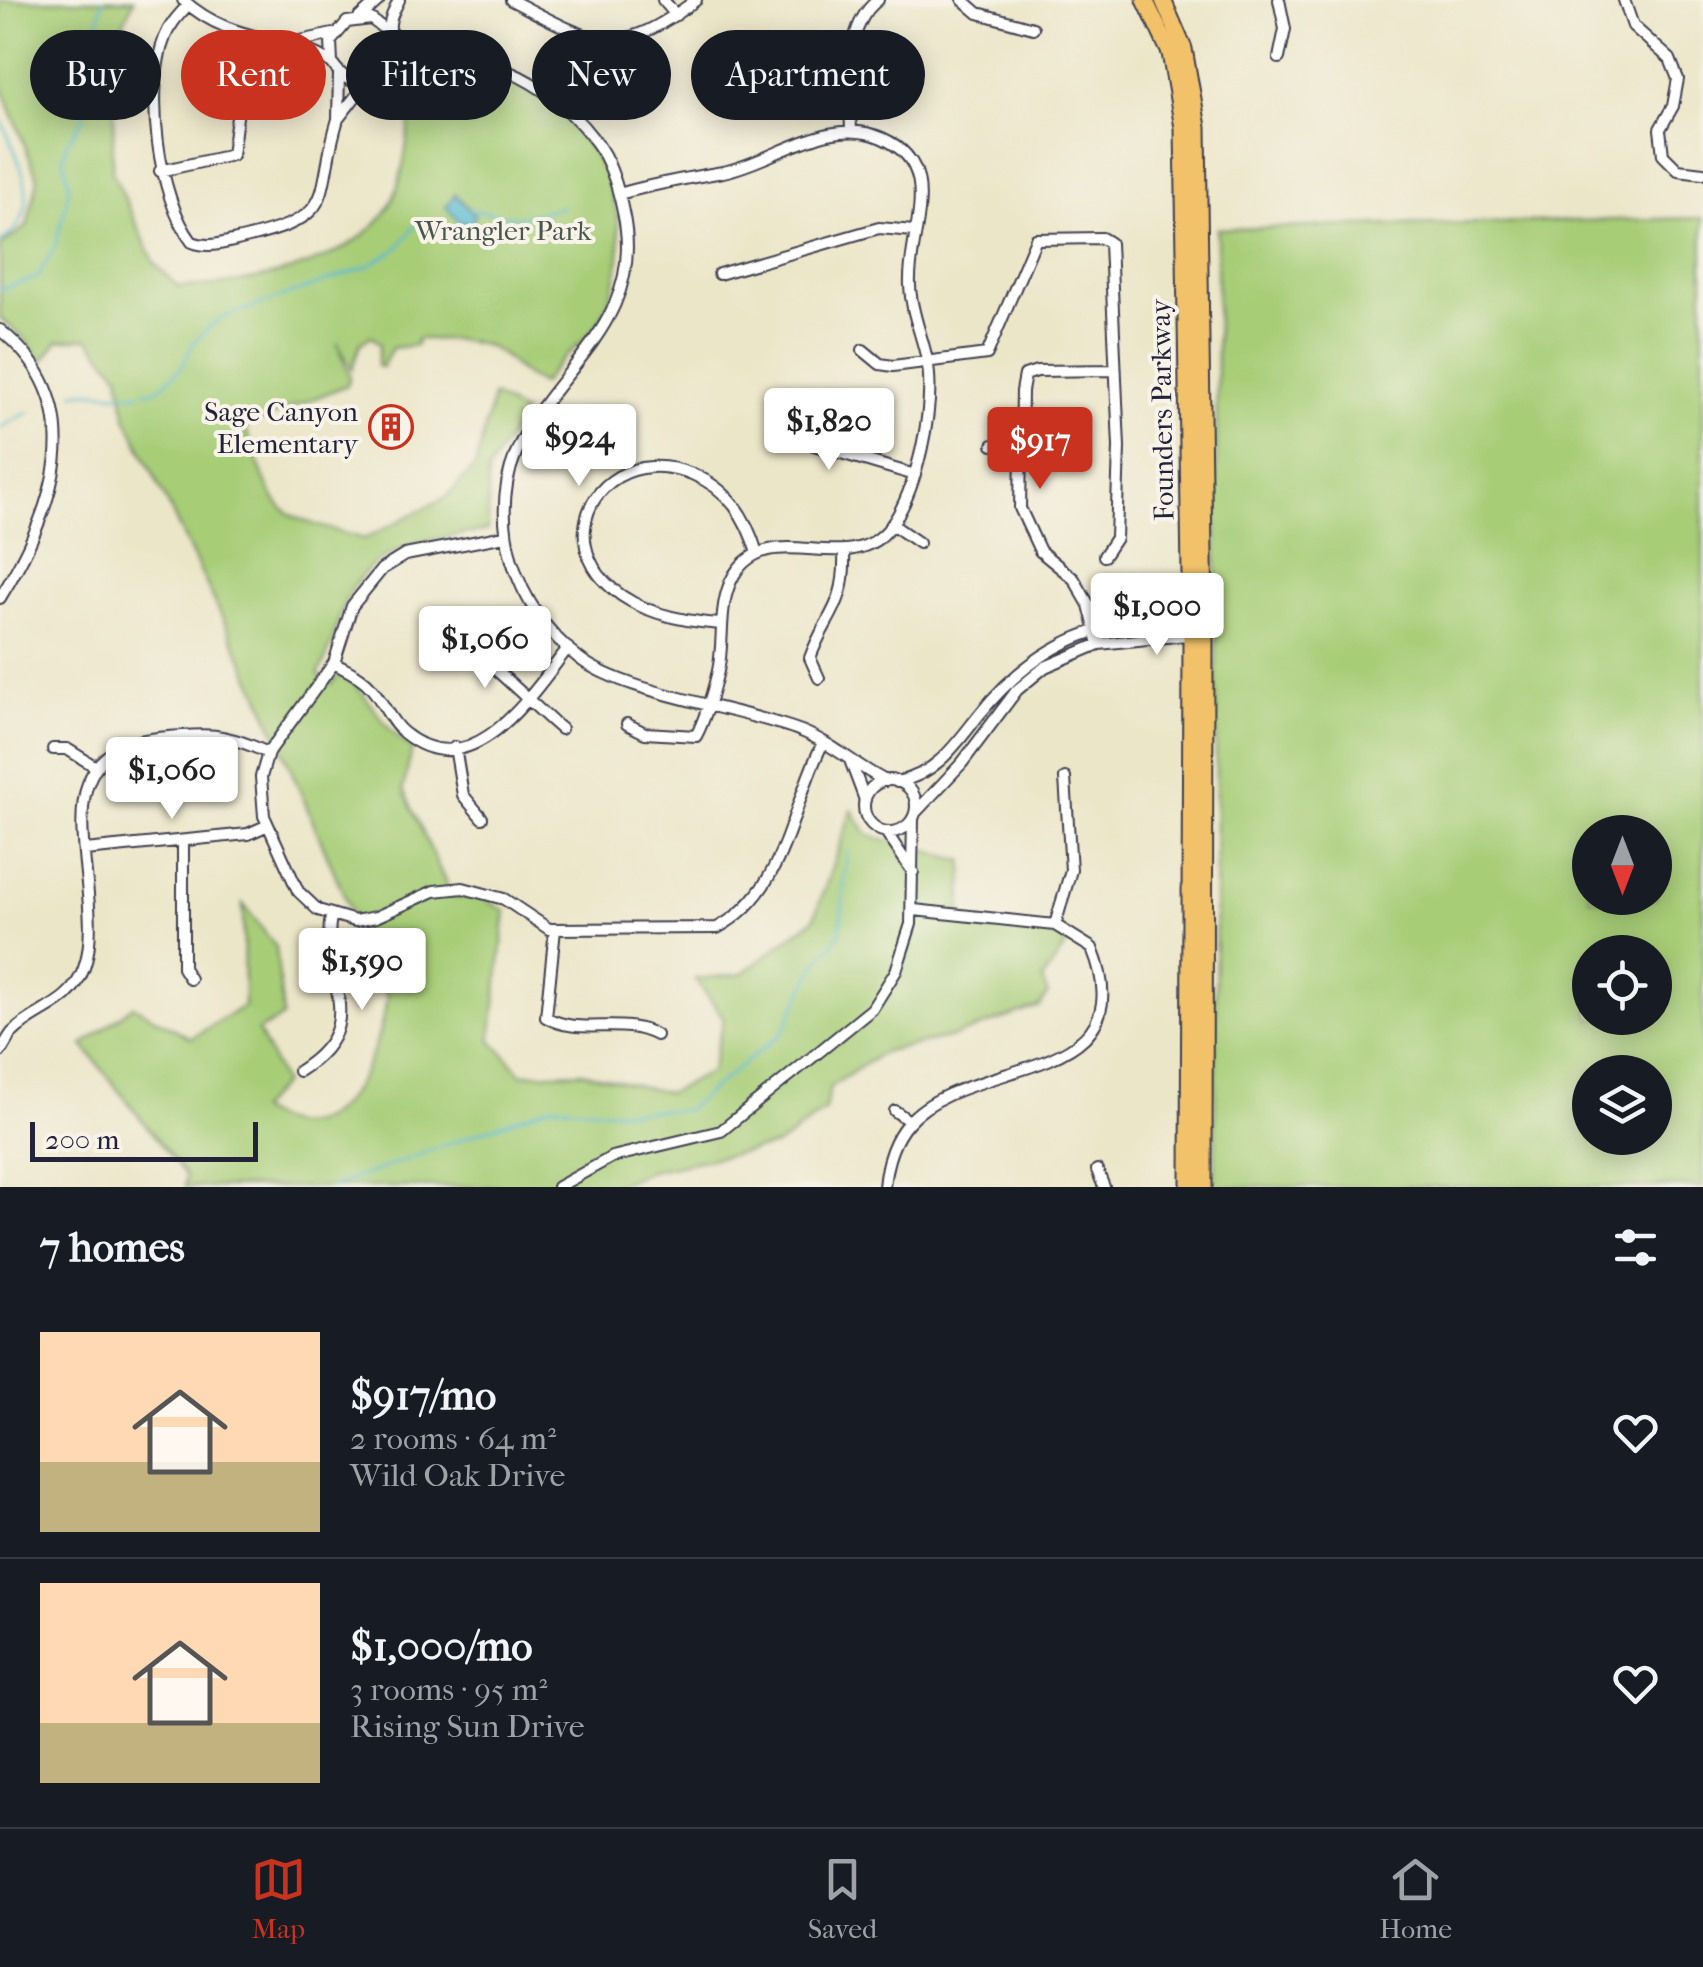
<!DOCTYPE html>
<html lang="en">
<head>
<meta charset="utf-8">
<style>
	:root { --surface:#171b24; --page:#20242c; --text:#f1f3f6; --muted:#9ea1a6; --line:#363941; --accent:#c8321e }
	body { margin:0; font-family:"IM FELL French Canon",serif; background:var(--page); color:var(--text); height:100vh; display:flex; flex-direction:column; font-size:38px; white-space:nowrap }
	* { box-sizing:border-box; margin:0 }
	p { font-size:32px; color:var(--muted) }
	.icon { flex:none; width:55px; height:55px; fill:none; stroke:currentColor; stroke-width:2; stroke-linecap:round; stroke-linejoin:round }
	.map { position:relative; height:1187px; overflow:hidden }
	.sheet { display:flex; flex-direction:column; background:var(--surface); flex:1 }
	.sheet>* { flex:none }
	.top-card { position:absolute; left:30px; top:30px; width:1000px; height:90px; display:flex; gap:20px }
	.needle { width:65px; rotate:180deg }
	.fabs { position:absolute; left:1572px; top:815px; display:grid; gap:20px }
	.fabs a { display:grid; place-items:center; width:100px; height:100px; border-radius:50%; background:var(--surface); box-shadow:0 5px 25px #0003; font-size:50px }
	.scale { position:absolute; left:30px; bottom:25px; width:228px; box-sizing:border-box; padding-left:10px; border:5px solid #22223b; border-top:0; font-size:28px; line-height:35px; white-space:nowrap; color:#22223b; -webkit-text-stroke:8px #f7f3e8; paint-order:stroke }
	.price { position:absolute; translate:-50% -85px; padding:0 22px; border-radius:10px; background:#fff; color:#222; font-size:32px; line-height:65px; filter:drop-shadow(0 2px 5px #0008) }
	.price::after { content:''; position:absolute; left:50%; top:60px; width:30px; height:22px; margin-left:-15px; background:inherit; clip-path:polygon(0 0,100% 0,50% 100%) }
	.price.on { background:var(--accent); color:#fff }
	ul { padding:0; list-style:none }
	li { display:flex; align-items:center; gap:30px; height:250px; padding:0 40px }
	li+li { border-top:2px solid var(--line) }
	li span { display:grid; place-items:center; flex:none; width:280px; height:200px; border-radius:0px; color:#555 }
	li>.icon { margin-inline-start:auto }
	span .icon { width:120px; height:120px; fill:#fffc; stroke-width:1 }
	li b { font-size:42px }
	h2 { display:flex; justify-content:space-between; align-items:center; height:120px; padding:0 40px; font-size:42px }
	.chip { padding:0 35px; border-radius:45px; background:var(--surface); box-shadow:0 5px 25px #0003; font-size:35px; line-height:90px }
	.chip.on { background:var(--accent); color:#fff }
	.tab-bar { display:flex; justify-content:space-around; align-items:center; height:140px; border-top:2px solid var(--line); background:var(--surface); font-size:28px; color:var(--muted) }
	.tab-bar a { display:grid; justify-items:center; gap:5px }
	.tab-bar .on { color:var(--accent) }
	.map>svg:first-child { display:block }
	.green { fill:#a7cd77; stroke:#647859; stroke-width:2.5; fill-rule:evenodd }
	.water { fill:#52b8d0; stroke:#3a6d86; stroke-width:2.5 }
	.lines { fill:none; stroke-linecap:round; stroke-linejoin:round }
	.stream { stroke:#52b8d0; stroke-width:2.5 }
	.minor-casing { stroke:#403f50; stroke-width:14 }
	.highway-casing { stroke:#403f50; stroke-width:19 }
	.minor { stroke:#fff; stroke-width:10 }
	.highway { stroke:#f2c26a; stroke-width:15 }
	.labels { text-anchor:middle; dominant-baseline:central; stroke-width:8; stroke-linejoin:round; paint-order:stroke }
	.park-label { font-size:28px; fill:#4a554d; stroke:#f7f3e8 }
	.street-label { font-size:28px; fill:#22223b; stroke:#f7f3e8 }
	.poi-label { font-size:28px; fill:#22223b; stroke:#f7f3e8; text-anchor:end }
</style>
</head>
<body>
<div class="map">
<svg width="1703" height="1187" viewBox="0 0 1703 1187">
	<rect width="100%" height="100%" fill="#f7f3e8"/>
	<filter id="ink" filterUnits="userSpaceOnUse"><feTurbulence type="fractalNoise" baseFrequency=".01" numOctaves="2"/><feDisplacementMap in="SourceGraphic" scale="20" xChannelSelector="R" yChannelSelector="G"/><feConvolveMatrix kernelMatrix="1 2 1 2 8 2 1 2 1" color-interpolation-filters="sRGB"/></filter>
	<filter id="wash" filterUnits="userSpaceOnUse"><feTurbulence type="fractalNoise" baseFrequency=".0048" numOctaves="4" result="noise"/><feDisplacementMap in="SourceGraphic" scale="40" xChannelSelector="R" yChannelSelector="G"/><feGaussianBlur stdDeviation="2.25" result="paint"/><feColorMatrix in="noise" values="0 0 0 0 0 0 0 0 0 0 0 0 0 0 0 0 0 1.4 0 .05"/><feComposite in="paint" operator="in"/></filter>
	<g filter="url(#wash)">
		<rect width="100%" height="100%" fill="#ece6c9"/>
		<path class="green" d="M0,0H134L117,37L112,171L155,264L179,287C242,287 346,266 385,213C405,187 406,138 413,107L372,89C388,82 399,65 417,62C537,43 648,175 613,289C596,345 567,345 542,384C522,377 512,362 498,352C478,338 440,339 417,339L416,345L392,348L382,367L377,366L380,344L371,336L360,344L352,369L337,343L350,377L347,385L245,427C279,519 269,512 364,539L448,496L476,465L493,396L523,413L488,471V530C430,540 367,544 343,607C334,630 331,653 318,674L332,684L339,675C368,687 379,727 412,749L403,789L452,897H479L506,911L491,1039L522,1074L582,1072L668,1093L711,1072L724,1018L695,979L742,974L814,919L852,810L868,835L964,861L960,923L1048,931L1069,941L1042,980L1048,994L1040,1006L952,1037L885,1051L830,1087L825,1110L778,1145L650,1171L610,1187H185L186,1176L83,1045L133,1006L191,1038L244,1006L243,904L276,947L283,1017L258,1031L283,1083L258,1110C336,1163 378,1060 387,997L260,696L126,417L119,374L88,338L58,341L41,363L27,341L0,318V246L27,226L38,179L0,82Z
			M1703,218V1187H1215L1217,229ZM1590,832H1655V898H1590ZM1590,952H1655V1018H1590ZM1590,1072H1655V1138H1590Z"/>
		<path class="water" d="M455,194L475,215L472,224L460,223L446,207Z"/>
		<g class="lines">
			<path class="stream" d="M0,118C18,159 49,211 0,242
				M471,210L517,217L563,207
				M0,289L37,278L55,247L67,200L69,183L63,158L66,144L84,117L89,63L103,0
				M145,392L157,390L183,366L194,342L219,319L367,267L397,249L419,221
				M74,393C97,388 118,398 140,393
				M0,428L29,412
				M332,1187L553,1105L609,1111L686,1110L783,1032L815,966L840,934L847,852"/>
		</g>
	</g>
	<g filter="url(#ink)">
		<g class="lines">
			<g class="minor-casing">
				<path id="minor" d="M183,0C234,46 286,33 332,63
					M511,0C597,44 614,61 696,0
					M663,0L676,15
					M963,0L978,13L1033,28
					M1624,0L1633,26L1670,59L1678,79L1673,106L1660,129L1663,155L1678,170L1703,173
					M188,5C179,15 170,24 165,37C144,88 158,198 192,242C209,249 227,242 245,238C342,215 314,197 338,119
					M359,18L379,0
					M391,34L371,19L347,22L331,41L332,63C340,75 351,84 366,83C406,78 388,45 390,23C391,15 396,7 399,0
					M393,40C416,58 445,56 472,61C522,69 566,102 596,142C611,162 618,187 623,212C657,364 465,394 512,561C524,600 547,633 580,659C626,694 742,708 801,731C832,743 857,767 886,781
					M286,44L333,34
					M1279,58L1285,29L1279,0
					M390,68L426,58
					M339,74L338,119L366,83
					M851,131C850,91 842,27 878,0
					M160,171L232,155L240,94L249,82
					M619,194C654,184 687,178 723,172C774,162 829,114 882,138C948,167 907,234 910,286C911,312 922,335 927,360C936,404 917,492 890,527C849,581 770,516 734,575C717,605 725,639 718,671C713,691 706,718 696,736L645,733L627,724
					M719,274L879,228L914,231
					M0,330C95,405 53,512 0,598
					M863,350L880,364L893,366L987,354L1036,239L1102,238L1110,243L1119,447L1116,538L1104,556
					M776,411L814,445L915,475
					M993,445H1022
					M893,525L919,543
					M505,536L405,555L382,569L352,606L334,663L268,753L261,777L264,816L298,891L318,910L355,921L376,917L434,891L463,888L504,899L549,929L717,928C787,891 789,808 823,743
					M721,624C513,611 576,429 692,474C729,489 746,517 757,553
					M1099,644L1089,605L1074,579L1040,551L1020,508L1022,391L1025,375L1037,371L1113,370
					M466,647C481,652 541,713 561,729
					M334,663C348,671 363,677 372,689C384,703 390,722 404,733C473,789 532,693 568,648
					M819,678L810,658C826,614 846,607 844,554
					M455,747L463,795L482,818
					M53,749H67L96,767
					M850,760L865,800
					M864 806a26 26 0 1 1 52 0a26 26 0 1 1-52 0Z
					M897,782C936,775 956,744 979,715C1034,646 1105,611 1195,625
					M915,813L962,763L1017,690L1045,667L1099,644L1196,634
					M886,832L913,872
					M183,841V968L190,979
					M85,850L248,834L268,825
					M1055,925L1071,870L1065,778
					M555,929L546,1017C578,1037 622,1016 656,1035
					M0,1052C4,1046 8,1038 12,1033C37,1008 71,1006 84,968C111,891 28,751 158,738C206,733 224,732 268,753
					M299,1071C374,1024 319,981 331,916
					M895,1111L909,1121
					M1097,1170L1104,1187
					M558,1187L612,1157L721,1131L872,1009L896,971L911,924L913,819
					M884,1187C886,1165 893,1140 908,1123C966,1055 1148,1087 1092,948L1055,925L914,910"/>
			</g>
			<g class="highway-casing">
				<path id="highway" d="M1145,0L1170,53L1183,128L1191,638L1189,1187
					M1163,0L1184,49L1198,127L1205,628L1204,1187"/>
			</g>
			<use href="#minor" class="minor"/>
			<use href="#highway" class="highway"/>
		</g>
	</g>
	<defs>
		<g id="building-ring" transform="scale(2.25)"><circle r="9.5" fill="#f7f3e8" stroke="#c8321e" stroke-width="1.5"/><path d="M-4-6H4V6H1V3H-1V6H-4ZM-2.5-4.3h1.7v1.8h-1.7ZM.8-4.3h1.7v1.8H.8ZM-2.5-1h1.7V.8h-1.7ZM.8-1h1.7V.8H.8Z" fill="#c8321e"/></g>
	</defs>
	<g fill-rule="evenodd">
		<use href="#building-ring" x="391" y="427"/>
	</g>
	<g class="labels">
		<g class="park-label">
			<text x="503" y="230">Wrangler Park</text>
		</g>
		<g class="street-label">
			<text transform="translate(1162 410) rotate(-91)">Founders Parkway</text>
		</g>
		<g class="poi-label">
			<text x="358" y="411">Sage Canyon<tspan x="358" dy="32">Elementary</tspan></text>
		</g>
	</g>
</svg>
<div class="fabs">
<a><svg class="needle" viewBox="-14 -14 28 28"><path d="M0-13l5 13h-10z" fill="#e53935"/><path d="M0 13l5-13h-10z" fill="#9ea1a6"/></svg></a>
<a><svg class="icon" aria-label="locate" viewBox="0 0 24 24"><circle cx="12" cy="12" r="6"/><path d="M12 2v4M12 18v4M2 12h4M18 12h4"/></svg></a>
<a><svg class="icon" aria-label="layers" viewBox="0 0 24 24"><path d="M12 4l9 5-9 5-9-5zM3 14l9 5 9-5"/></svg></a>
</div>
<div class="scale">200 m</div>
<b class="price" style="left:829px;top:473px">$1,820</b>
<b class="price" style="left:579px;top:489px">$924</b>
<b class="price on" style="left:1040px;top:492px">$917</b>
<b class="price" style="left:1157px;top:658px">$1,000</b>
<b class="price" style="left:485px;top:691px">$1,060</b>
<b class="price" style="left:172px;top:822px">$1,060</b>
<b class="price" style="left:362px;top:1013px">$1,590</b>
<div class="top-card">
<a class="chip">Buy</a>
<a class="chip on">Rent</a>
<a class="chip">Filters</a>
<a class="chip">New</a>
<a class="chip">Apartment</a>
</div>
</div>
<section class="sheet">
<h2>7 homes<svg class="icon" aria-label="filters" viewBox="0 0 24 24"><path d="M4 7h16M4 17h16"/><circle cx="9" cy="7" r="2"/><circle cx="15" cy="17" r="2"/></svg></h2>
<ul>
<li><span style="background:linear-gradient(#ffd9b3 65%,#c2b280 0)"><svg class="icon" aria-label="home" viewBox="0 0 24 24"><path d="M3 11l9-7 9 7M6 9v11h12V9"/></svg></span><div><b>$917/mo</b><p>2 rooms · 64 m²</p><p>Wild Oak Drive</p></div><svg class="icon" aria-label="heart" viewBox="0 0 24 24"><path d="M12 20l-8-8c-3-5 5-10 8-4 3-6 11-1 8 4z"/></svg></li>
<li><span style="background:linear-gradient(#ffd9b3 70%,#c2b280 0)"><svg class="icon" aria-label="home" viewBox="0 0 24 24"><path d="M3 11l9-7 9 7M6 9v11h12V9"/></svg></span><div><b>$1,000/mo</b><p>3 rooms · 95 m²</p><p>Rising Sun Drive</p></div><svg class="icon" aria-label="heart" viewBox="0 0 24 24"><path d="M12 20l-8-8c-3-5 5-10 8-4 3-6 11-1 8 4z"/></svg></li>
</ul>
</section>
<nav class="tab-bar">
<a class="on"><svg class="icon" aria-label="map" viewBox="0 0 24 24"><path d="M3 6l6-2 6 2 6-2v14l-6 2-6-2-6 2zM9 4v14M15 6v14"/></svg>Map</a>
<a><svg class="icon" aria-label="saved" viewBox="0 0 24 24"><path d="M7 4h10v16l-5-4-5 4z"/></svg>Saved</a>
<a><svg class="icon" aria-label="home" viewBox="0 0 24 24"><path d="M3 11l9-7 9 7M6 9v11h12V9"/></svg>Home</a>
</nav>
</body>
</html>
